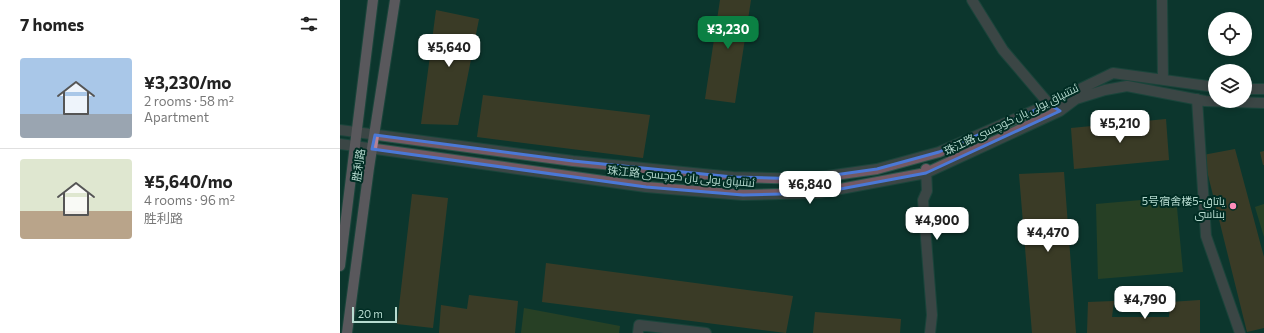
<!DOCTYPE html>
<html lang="en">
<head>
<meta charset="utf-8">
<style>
	:root { --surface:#fff; --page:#f2f2f2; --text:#222; --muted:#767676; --line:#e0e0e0; --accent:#0b8043 }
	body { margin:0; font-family:Commissioner,Cairo,"Noto Sans SC",sans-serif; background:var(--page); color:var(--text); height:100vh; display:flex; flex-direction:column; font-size:15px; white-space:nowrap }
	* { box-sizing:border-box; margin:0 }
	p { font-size:13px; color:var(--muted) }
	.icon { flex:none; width:22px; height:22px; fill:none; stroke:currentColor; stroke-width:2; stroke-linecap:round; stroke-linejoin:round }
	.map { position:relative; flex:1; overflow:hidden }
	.sheet { display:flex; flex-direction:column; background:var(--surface); width:340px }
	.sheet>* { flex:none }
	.buttons { position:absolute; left:868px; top:12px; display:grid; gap:8px }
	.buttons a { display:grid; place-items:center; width:44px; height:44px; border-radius:50%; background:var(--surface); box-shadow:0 2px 6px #0003; font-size:20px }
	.scale { position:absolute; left:12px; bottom:10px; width:45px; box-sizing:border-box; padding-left:4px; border:2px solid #b7dbd0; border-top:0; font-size:11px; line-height:14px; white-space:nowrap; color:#b7dbd0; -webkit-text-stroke:3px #012d24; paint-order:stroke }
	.price { position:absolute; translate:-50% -34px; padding:0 9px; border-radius:8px; background:#fff; color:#222; font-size:13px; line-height:26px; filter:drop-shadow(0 1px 2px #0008) }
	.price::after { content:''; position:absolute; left:50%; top:24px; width:12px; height:9px; margin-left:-6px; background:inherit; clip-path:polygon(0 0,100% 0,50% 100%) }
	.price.selected { background:var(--accent); color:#fff }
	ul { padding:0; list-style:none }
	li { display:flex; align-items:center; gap:12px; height:100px; padding:0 20px }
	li+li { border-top:1px solid var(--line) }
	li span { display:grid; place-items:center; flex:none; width:112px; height:80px; border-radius:4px; color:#555 }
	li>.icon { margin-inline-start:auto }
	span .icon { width:48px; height:48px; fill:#fffc; stroke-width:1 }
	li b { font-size:17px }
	h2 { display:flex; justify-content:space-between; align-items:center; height:48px; padding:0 20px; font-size:17px }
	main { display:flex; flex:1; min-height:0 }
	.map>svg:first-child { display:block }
	.green { fill:#484d1c }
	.building { fill:#72421e }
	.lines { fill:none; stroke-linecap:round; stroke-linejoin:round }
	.minor-casing { stroke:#2c554b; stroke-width:12 }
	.major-casing { stroke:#2c554b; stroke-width:12 }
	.minor { stroke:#745963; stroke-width:10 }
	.major { stroke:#b68295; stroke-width:10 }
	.marked { fill:none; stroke:#4b78d6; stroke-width:3; stroke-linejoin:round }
	.poi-dot { fill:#fe8ebc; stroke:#012d24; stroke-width:1.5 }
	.labels { text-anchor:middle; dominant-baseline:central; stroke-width:4; stroke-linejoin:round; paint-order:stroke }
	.street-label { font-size:11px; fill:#b7dbd0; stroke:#012d24 }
	.poi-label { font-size:11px; fill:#b7dbd0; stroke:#012d24; text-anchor:end }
</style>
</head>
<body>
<main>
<section class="sheet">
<h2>7 homes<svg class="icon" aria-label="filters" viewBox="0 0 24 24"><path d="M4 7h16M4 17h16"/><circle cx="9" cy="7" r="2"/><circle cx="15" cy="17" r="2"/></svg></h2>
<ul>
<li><span style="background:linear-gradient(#a9c7e8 70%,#9aa5b1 0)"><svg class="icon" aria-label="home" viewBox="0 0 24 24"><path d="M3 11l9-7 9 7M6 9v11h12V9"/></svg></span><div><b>¥3,230/mo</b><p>2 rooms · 58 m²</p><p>Apartment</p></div></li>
<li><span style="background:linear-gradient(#dfe7d0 65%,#b9a48a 0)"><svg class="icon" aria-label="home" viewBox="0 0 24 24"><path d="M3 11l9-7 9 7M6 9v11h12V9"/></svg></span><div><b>¥5,640/mo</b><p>4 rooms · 96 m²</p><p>胜利路</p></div></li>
</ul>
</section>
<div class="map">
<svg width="924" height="333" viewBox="0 0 924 333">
	<rect width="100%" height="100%" fill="#0d372e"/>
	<path class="green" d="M836,197L843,272L758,279L756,204Z
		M924,204V237L915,207Z
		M184,308L280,326L279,333H181Z"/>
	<path class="building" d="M380,0H411L395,103L365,99Z
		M96,10L139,19L118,125L81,124Z
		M143,95L310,115L303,158L137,137Z
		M826,119L829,160L734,169L731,128Z
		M895,149L924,257V328L907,332L863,155Z
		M924,151V165H923L920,152Z
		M724,172L736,333H692L679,174Z
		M72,194L108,198L93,328L57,324Z
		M206,263L453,296L446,333L202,302Z
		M129,295L178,301L175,333H99L101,305L127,309Z
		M860,300V333H747L748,302L774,301L772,317H829L830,302Z
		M475,312L561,319L560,333H473Z"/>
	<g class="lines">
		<g class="minor-casing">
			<path id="minor" d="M632,0L663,50L709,104L713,107
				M822,0L823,80
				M905,89H924
				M857,99L866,236L900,333
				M0,130L233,161L393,177L466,179L537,169L599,152L709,104L773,73L875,87
				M0,144L306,187L403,195L479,193L586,173L720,111L736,99L765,90L787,86L865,101L924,103
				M586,169L587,191L583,200L592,315L590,333
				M298,333L299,325L366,333"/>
		</g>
		<g class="major-casing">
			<path id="major" d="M0,266L33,0
				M7,333L29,168L55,0"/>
		</g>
		<use href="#minor" class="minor"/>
		<use href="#major" class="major"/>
	</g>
	<path d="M0 0H924V333H0ZM709,104L720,111L586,173L479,193L403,195L306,187L32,149L35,135L233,161L393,177L466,179L537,169L599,152Z" fill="#0d372e" fill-opacity=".55" fill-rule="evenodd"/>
	<path class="marked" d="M709,104L720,111L586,173L479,193L403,195L306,187L32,149L35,135L233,161L393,177L466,179L537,169L599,152Z"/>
	<circle class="poi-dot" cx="893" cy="206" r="4"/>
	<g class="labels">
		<g class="street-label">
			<text transform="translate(671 119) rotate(-26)">珠江路 ئىتتىپاق يولى يان كوچىسى</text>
			<text transform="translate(18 165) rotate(-82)">胜利路</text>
			<text transform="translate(341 176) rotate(5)">珠江路 ئىتتىپاق يولى يان كوچىسى</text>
		</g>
		<g class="poi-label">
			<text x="885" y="200">5号宿舍楼5-ياتاق<tspan x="885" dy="13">بىناسى</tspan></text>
		</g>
	</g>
</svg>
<div class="buttons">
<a><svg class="icon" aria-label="locate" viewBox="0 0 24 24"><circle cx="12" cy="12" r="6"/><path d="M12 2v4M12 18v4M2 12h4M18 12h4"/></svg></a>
<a><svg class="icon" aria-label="layers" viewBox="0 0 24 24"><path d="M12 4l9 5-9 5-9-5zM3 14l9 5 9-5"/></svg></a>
</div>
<div class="scale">20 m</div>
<b class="price selected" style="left:388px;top:50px">¥3,230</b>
<b class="price" style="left:109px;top:68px">¥5,640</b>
<b class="price" style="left:780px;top:144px">¥5,210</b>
<b class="price" style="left:470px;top:205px">¥6,840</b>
<b class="price" style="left:597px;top:241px">¥4,900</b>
<b class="price" style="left:708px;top:253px">¥4,470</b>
<b class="price" style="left:805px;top:320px">¥4,790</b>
</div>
</main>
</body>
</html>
